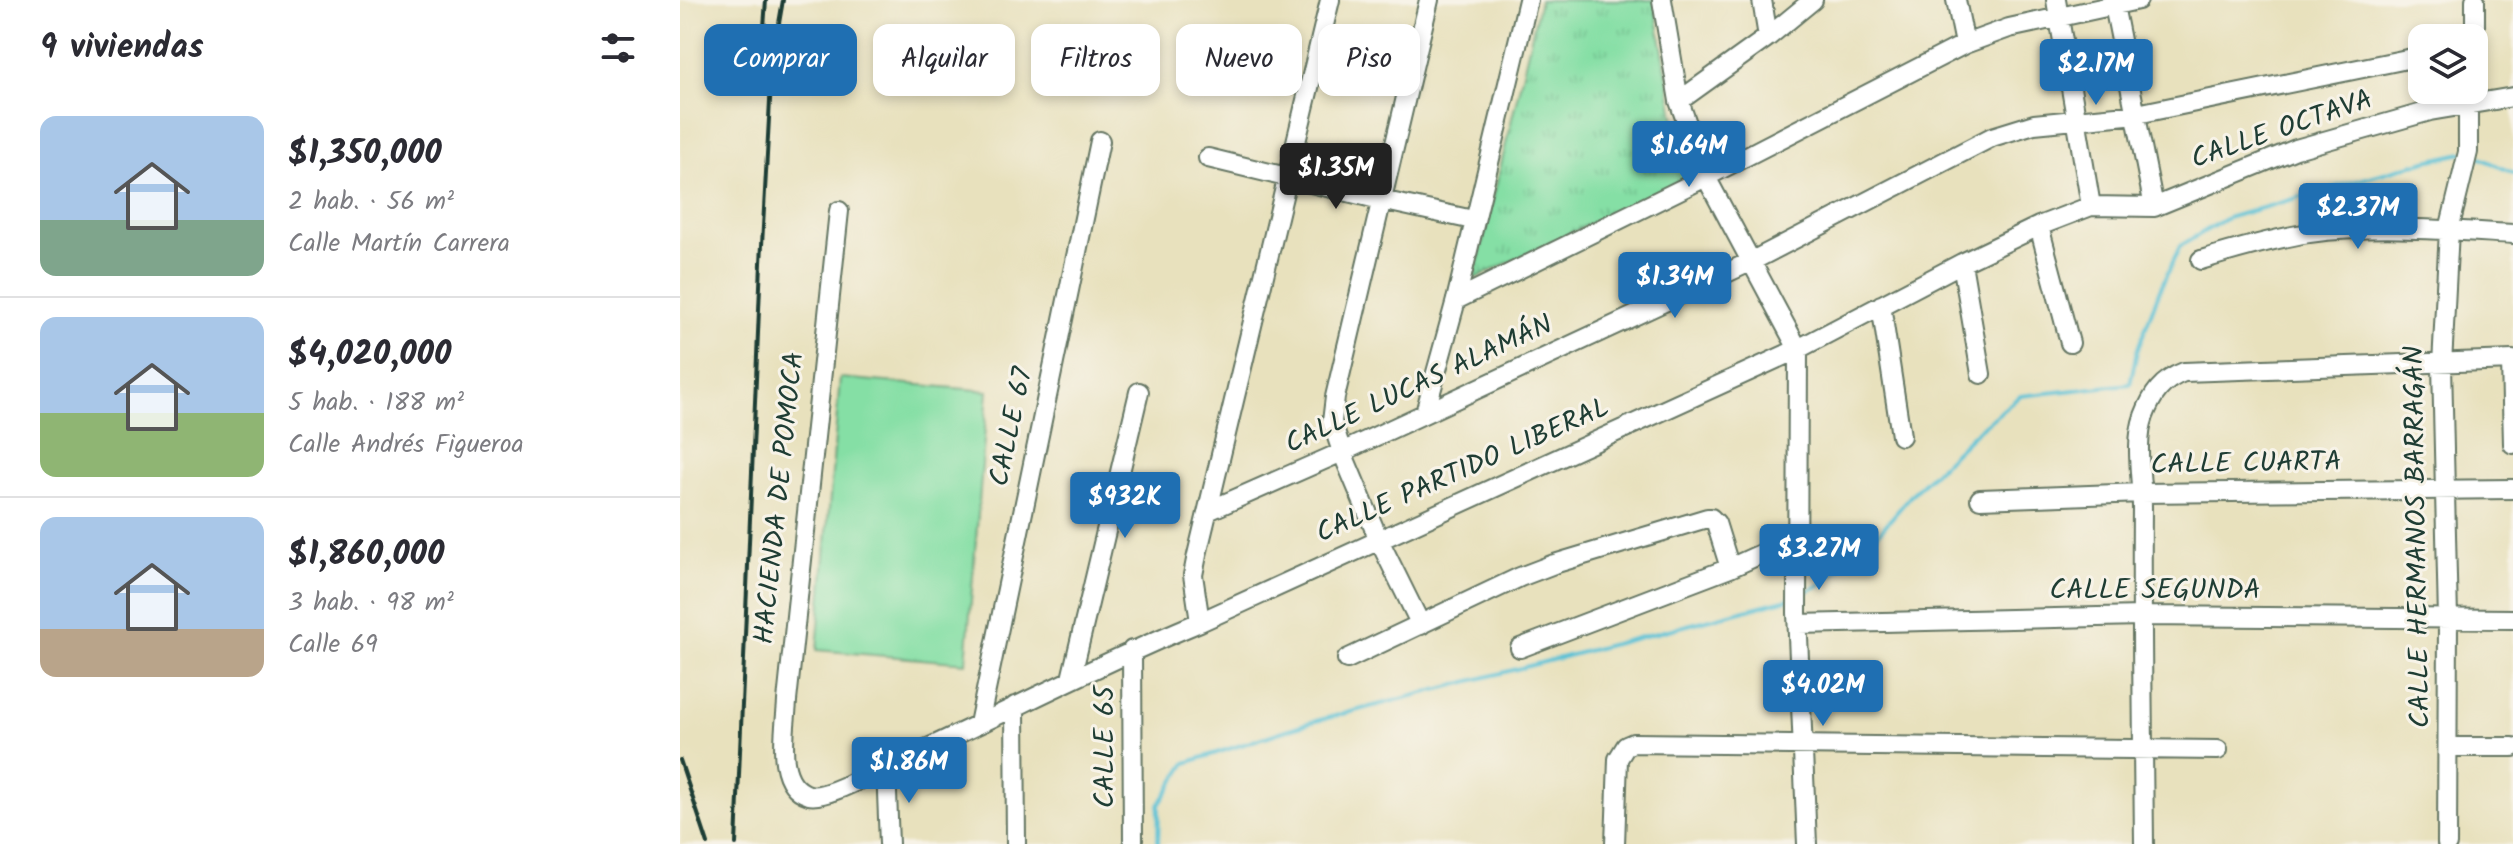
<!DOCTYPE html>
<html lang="es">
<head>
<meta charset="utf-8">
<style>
	:root { --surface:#fff; --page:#f2f2f3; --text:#2b2b33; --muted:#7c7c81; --line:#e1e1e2; --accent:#1f6fb2 }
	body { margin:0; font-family:Kalam,sans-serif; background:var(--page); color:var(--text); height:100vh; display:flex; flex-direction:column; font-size:30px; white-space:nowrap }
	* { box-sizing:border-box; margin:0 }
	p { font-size:26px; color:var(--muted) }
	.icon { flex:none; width:44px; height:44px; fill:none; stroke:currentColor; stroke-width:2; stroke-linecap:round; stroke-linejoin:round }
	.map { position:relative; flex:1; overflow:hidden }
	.side { display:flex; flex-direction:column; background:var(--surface); width:680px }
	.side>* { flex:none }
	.banner { position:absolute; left:24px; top:24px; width:760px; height:72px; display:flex; gap:16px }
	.controls { position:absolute; left:1728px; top:24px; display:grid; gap:16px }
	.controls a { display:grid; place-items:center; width:80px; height:80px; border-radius:16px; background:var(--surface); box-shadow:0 4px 12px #0003; font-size:40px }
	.price { position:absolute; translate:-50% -68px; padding:0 18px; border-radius:8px; background:var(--accent); color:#fff; font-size:26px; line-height:52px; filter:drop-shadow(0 2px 4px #0008) }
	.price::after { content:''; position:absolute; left:50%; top:48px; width:24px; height:18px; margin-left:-12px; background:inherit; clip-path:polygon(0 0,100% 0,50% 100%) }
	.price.selected { background:#222; color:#fff }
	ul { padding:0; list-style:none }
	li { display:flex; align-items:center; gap:24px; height:200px; padding:0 40px }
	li+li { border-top:2px solid var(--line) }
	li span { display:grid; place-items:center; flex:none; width:224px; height:160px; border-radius:16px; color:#555 }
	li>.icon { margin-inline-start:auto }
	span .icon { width:96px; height:96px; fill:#fffc; stroke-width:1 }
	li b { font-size:34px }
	h2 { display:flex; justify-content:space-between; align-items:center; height:96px; padding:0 40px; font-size:34px }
	.pill { padding:0 28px; border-radius:16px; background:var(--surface); box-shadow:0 4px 12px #0003; font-size:28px; line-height:72px }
	.pill.selected { background:var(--accent); color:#fff }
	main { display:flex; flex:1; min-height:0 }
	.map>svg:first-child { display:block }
	.grass { fill:#85dfa5; stroke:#528e6c; stroke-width:2 }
	.park { fill:url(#park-tufts); stroke:#528e6c; stroke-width:2 }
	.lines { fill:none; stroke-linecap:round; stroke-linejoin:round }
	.stream { stroke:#58c1d5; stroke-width:4 }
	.minor-casing { stroke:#657664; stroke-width:22 }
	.minor { stroke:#fff; stroke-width:18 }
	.rail { stroke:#1f3d34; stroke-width:4 }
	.labels { text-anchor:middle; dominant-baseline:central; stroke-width:6; stroke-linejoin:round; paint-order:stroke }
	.street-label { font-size:28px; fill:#1f3d34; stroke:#f7f3e8 }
</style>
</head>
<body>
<main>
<section class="side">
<h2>9 viviendas<svg class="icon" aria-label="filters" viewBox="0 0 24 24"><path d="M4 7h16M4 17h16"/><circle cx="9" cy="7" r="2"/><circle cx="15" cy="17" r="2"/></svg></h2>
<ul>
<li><span style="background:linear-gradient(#a9c7e8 65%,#7fa58c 0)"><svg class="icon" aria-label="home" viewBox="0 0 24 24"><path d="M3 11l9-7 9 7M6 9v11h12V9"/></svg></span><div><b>$1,350,000</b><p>2 hab. · 56 m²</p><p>Calle Martín Carrera</p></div></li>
<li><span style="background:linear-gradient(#a9c7e8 60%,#8fb573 0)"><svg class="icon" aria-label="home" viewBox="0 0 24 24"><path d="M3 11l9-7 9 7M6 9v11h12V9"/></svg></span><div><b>$4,020,000</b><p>5 hab. · 188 m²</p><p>Calle Andrés Figueroa</p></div></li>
<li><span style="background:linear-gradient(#a9c7e8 70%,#b9a48a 0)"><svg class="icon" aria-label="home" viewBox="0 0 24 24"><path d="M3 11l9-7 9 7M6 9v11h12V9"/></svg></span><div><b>$1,860,000</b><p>3 hab. · 98 m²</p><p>Calle 69</p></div></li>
</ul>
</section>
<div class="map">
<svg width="1833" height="844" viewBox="0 0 1833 844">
	<defs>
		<pattern id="park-tufts" width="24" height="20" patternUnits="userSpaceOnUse" patternTransform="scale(2)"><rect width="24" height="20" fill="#85dfa5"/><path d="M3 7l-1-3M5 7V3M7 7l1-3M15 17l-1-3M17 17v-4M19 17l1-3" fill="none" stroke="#72c08f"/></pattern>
	</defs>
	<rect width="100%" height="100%" fill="#f7f3e8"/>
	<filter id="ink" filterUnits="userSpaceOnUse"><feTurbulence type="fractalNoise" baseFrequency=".0125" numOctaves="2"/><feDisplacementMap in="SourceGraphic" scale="16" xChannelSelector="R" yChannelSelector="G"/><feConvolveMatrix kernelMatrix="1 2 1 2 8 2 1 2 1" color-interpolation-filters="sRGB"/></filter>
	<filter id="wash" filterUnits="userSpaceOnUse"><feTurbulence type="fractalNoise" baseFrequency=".006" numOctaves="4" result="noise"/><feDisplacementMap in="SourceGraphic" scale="32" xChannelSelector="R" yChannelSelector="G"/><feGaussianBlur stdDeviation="1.8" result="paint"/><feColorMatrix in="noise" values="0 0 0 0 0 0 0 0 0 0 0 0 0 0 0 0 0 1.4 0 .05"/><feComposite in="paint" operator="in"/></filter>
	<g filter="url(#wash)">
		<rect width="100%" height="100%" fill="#e8e1bd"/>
		<path class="grass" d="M160,378L308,391L286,663L137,650Z"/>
		<path class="park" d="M860,0H974L995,122L1010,176L794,279Z"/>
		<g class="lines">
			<path class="stream" d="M1792,154L1833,173
				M1123,593L1138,586L1181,554L1233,493L1296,432L1340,396L1450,384L1457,351L1480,289L1500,246L1547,218L1746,161L1783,153
				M478,844L479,805L506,763L628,723L1112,598"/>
		</g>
	</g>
	<g filter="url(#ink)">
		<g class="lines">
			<g class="minor-casing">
				<path id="minor" d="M982,0L999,101L1026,177L1118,349L1117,613L1127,844
					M1082,0L1088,37
					M1276,0L1285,44
					M1376,0L1411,206
					M1433,0L1474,207
					M1790,38L1795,29V0
					M999,101L1088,37L1133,0
					M528,158L701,200L793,220
					M159,211L107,701C106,728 93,784 129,795C144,799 182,778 197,771C306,724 410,667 520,622L1118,349L1282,263L1359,226L1411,206L1474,207L1616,149L1750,111L1833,97
					M1359,226L1390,343
					M1521,260C1557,249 1592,239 1629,233C1696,224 1766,230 1833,234
					M1282,263L1301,374
					M776,300L1026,177L1285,44L1329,28L1458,0
					M1201,305L1221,436
					M1831,361L1833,444
					M745,413L776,300L848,0
					M1300,499L1462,493L1833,489
					M528,511L662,452L1072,261L1312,137L1354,124L1457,114L1742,56
					M520,622L513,575L517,555L650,0
					M1118,624L1461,616L1833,619
					M741,625L699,540L662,452L652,422L655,397L749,0
					M840,648L1050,568L1116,538
					M452,650L453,844
					M667,659L840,577L874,564L1027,518H1031L1036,523L1050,568
					M391,679L459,392
					M335,706L336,844
					M299,724L420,141
					M1768,747H1833
					M206,767L209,844
					M935,844L938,759L946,746L953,743L1538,750
					M1464,844C1463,732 1461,619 1462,507C1462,478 1454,444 1464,416C1472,395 1482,380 1504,372L1833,360
					M1767,844L1768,619L1762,365L1769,230L1788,152V103"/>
			</g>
			<use href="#minor" class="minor"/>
			<path class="rail" d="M81,68L86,0
				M0,760L28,844
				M56,844L81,263L92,64L103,0"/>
		</g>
	</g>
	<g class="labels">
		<g class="street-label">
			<text transform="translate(1602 130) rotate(-19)">CALLE OCTAVA</text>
			<text transform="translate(739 385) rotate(-25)">CALLE LUCAS ALAMÁN</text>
			<text transform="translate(332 427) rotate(-78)">CALLE 67</text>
			<text transform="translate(1566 464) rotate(-1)">CALLE CUARTA</text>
			<text transform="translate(783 471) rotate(-24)">CALLE PARTIDO LIBERAL</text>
			<text transform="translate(100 498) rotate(-84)">HACIENDA DE POMOCA</text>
			<text transform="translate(1738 537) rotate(-91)">CALLE HERMANOS BARRAGÁN</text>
			<text x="1475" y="590">CALLE SEGUNDA</text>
			<text transform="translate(425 747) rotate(-90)">CALLE 65</text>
		</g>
	</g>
</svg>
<div class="controls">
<a><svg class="icon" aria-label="layers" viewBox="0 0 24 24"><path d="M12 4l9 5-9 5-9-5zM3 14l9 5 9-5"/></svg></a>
</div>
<b class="price" style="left:1416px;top:107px">$2.17M</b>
<b class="price" style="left:1009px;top:189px">$1.64M</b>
<b class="price selected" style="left:656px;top:211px">$1.35M</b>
<b class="price" style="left:1678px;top:251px">$2.37M</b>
<b class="price" style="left:995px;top:320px">$1.34M</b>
<b class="price" style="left:445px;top:540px">$932K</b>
<b class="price" style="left:1139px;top:592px">$3.27M</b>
<b class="price" style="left:1143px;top:728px">$4.02M</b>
<b class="price" style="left:229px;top:805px">$1.86M</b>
<div class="banner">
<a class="pill selected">Comprar</a>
<a class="pill">Alquilar</a>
<a class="pill">Filtros</a>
<a class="pill">Nuevo</a>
<a class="pill">Piso</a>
</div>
</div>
</main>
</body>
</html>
